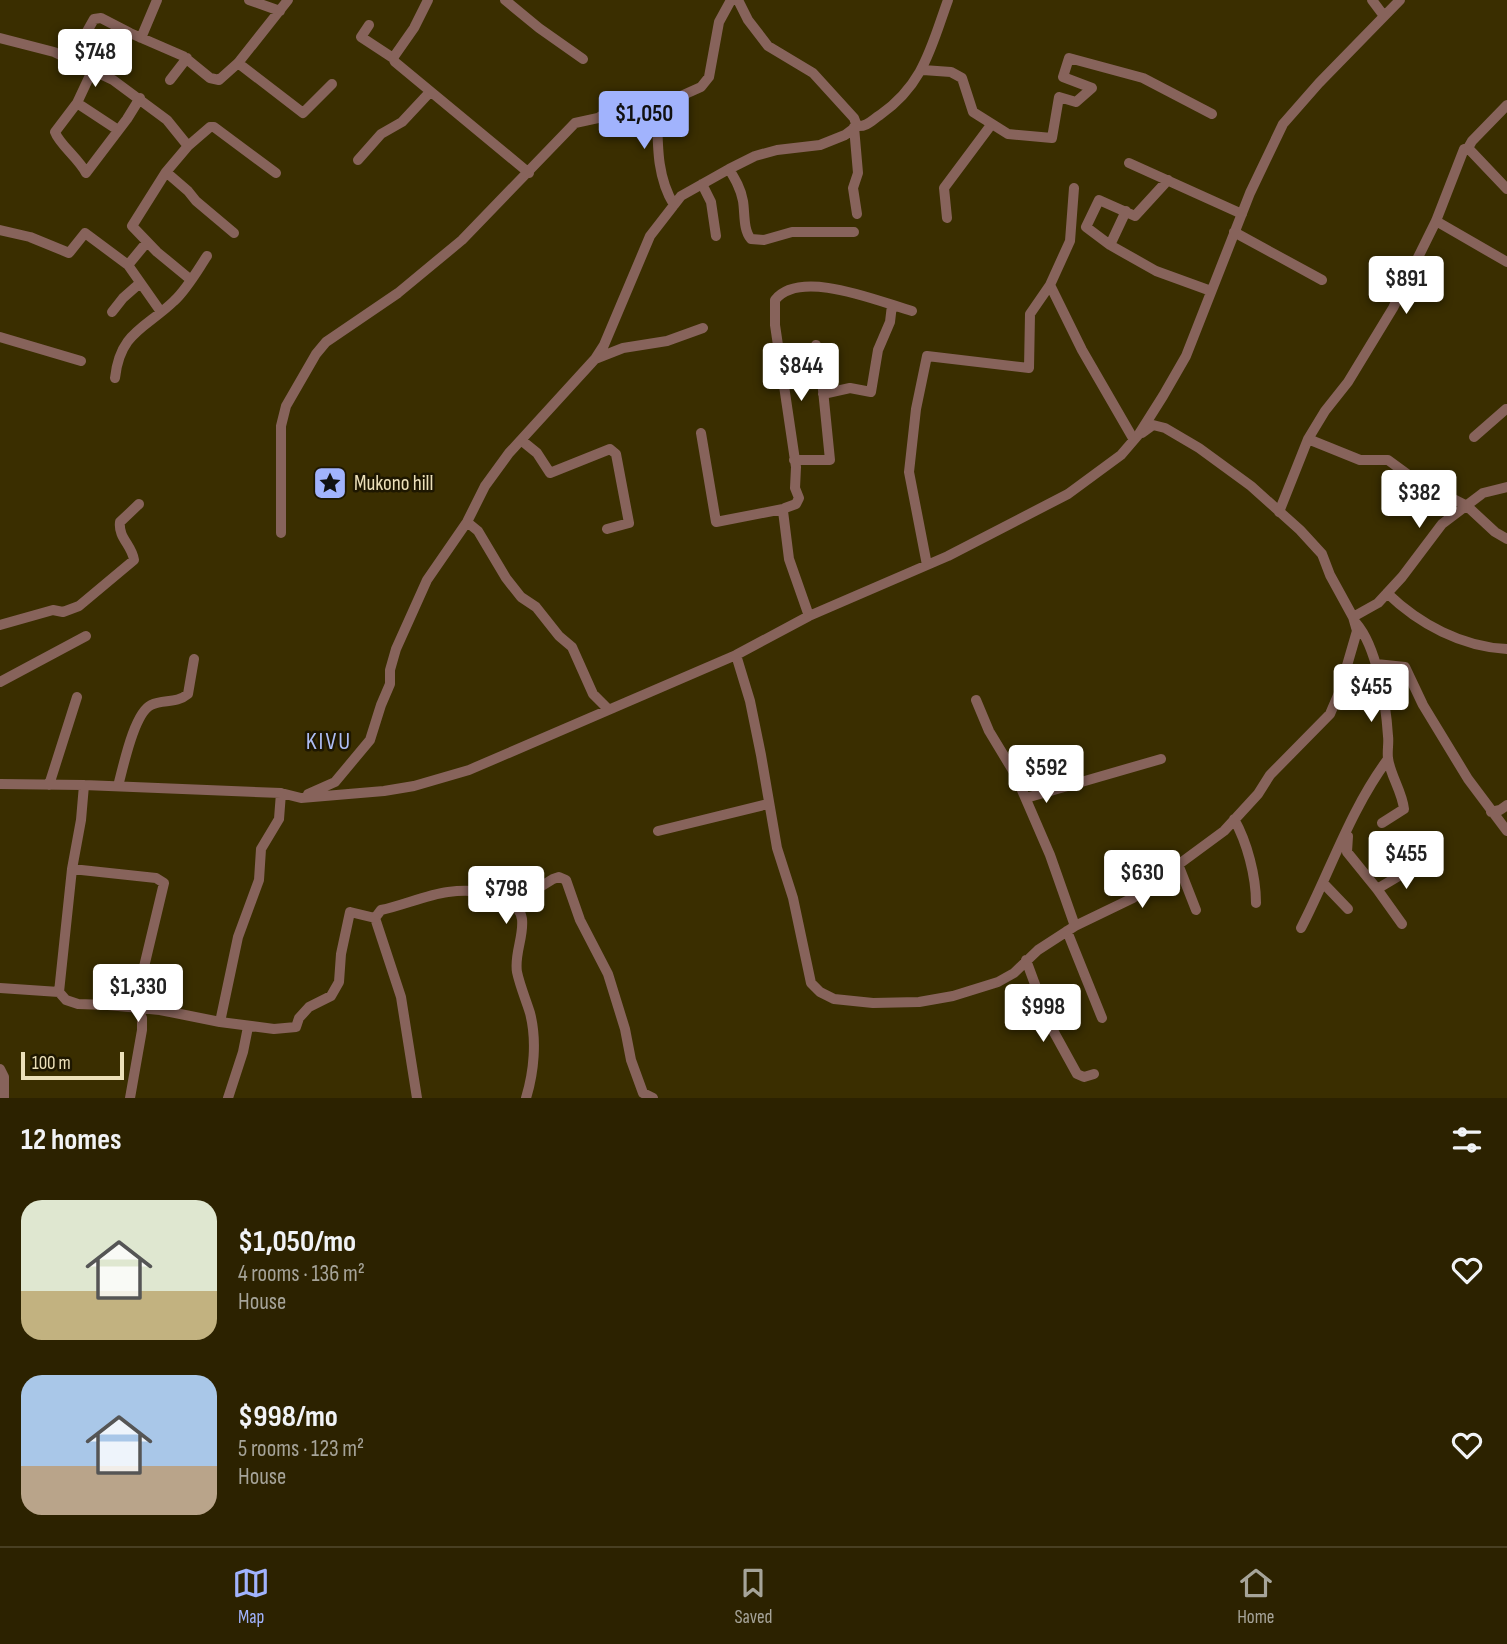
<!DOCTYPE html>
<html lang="en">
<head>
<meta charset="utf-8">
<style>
	:root { --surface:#2c2200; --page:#342a0a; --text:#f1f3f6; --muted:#a6a499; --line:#483f22; --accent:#a1b3fd }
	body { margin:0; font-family:"Sofia Sans Condensed",sans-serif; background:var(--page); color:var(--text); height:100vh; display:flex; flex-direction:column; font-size:26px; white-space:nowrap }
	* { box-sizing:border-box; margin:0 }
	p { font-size:23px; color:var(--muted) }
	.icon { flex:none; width:38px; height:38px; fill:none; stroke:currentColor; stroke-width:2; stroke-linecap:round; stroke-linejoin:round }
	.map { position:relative; height:1098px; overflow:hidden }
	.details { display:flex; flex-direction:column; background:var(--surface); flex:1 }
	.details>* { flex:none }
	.scale { position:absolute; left:21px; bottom:18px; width:103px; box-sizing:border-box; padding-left:7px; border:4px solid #ece0b9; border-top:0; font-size:19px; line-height:24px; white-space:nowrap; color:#ece0b9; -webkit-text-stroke:5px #1e1700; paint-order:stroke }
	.price { position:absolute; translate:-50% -60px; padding:0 16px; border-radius:7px; background:#fff; color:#222; font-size:23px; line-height:46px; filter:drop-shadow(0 2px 4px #0008) }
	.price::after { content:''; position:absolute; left:50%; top:42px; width:21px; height:16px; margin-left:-10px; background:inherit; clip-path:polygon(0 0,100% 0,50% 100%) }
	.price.current { background:var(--accent); color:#111 }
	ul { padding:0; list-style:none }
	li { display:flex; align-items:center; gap:21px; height:175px; padding:0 21px }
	li span { display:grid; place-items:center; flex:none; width:196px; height:140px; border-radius:21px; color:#555 }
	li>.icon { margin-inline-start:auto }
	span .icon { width:84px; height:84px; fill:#fffc; stroke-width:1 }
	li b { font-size:30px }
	h2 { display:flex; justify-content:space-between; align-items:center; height:84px; padding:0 21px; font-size:30px }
	.menu { display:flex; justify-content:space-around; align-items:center; height:98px; border-top:2px solid var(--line); background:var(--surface); font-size:19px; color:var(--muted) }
	.menu a { display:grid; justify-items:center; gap:4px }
	.menu .current { color:var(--accent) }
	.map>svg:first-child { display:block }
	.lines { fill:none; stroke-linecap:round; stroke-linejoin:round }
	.minor { stroke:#87635b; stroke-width:10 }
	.labels { text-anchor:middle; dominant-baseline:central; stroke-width:5; stroke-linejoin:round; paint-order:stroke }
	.poi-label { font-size:21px; fill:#ece0b9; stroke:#1e1700; text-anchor:start }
	.quarter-label { font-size:24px; letter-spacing:2px; fill:#aebdf4; stroke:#1e1700 }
</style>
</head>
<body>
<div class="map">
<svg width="1507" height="1098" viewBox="0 0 1507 1098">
	<rect width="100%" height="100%" fill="#3a2e00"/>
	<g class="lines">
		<path class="minor" d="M249,0L280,11
			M428,0L414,28L393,58L395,62L529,173
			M505,0L539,28L583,59
			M1372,0L1384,16
			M369,25L361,37L393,58
			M0,38L54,52L113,80L167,120L188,146
			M141,38L157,0
			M71,60L94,19L101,18L130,33L183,56L210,78L219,80L238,63L288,0
			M238,63L303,113L332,84
			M923,70L951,72L962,78L973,112L1008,134L1052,138L1059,97L1076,102L1092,88L1063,77L1069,58L1143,78L1212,114
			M92,71L77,103L55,132C59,144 79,159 86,173L127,119L140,98
			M170,80L187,58
			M659,102L657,103C658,139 655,174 674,205
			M77,103L118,130
			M857,126C867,127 872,120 880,115C924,84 931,47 948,0
			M854,127L858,173L853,188L857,214
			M1468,148L1507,189
			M358,160L381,134L402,122L430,92
			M1129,163L1242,214
			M729,169C735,179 741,189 743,201C745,213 743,230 751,239L764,240L792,232H854
			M166,172L188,191L196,201L234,233
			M702,184L711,202L716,236
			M1074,188L1070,241L1050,285L1082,350L1134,440
			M1126,211L1110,245L1086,227L1099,200L1135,216L1168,180
			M947,218L944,188L991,125
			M1436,221L1507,262
			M0,230L30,237L69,253L85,233L128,265L161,312
			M1234,232L1322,280
			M1110,245L1156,271L1211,291
			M128,265L147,242
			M191,280L157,252L132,226L166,172L188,146L210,127H214L276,173
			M112,312L123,298L140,283
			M0,337L81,361
			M595,359L623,348L667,341L703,328
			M115,378C120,332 145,329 174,301C187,289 197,271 207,256
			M823,394L850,388L871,392L878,350L890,322L892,305
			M701,433L716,522L783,509
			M1474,437L1506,409
			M1308,439L1360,460H1388L1414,479L1467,506L1495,532L1507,539
			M521,440L537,453L550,473L610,449L616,454L629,523L607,529
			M794,460H830L821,370L816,345
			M1279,512L1308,439L1325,411L1348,382L1393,308L1436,221L1464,149L1468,148L1472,141L1507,105
			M467,522L478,531L506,578L521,597L536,607L559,636L572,647L593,694L608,709
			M281,533V426L286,406L316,354L326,342L398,293L462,240L575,123L598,118L622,103L672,100L701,87L709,77L719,22L731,0
			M927,565L909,472L916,409L927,356L1029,368L1030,314L1050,285
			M1387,593C1419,624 1462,647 1507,649
			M809,616L789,559L783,511L785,508L796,504L799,498L795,488L796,467L775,325V300C800,268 880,302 912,311
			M1353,617L1378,603L1402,577L1442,524L1483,493L1507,487
			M1356,623C1377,647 1386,704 1388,736C1389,743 1387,751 1388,758C1390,775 1402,791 1404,809L1382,823
			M0,625L53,610L63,612L79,606L134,560C132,545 118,538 120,522L139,504
			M736,655L750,701L761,755L777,848L793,898L811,983L820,992L834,999L873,1003L919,1002L953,996L998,982L1014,973L1038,950L1075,926L1133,898L1224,831L1258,794L1270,775L1330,714L1339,693L1357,631L1353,617L1330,575L1322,554L1300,530L1251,486L1199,448L1165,428L1153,425L1142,433
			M1376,664L1405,667L1423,705L1468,779L1507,831
			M0,682L86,636
			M976,700L989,731L1015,774L1050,855L1075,926
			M0,784L84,785L281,793L301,798L384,791L414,786L469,770L736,655L809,616L948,556L1068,494L1121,455L1139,434L1163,396L1186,356L1250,193L1283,124L1319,83L1400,0
			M49,785L77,697
			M84,785L81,820L72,869L59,992L66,1000L78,1004L108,1005L160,1010L220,1022
			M118,786C123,768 134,713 151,705C164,699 176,704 188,694L194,659
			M281,793L279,819L261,849L259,880L238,937L220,1022L274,1029L296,1027L299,1018L309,1007L331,996L339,982L341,954L350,912L375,918L381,910C404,905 426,895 448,892C471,889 517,891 522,919C524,937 514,954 517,972C520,986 526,1000 530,1013C537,1040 534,1072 526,1098
			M308,794L335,782L370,740L381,705L390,684V670L396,649L427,580L467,522L485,486L509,453L595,359L604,345L650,236L681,196L729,169L755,156L777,150L820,145L845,135L857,126L854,118L813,73L768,46L748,20L738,0
			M1026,798L1161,759
			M1491,812L1500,810L1507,805
			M1234,819C1247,842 1256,876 1256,903
			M658,831L768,804
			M1348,836L1347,852L1377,889L1402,924
			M1178,864L1196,910
			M72,869L156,878L164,883L138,992L137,1008L142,1018V1030L130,1098
			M1324,884L1348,909
			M1377,889L1419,864
			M514,903L553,879L559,877L566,880L580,920L608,974L625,1029L631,1060L643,1093L653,1098
			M375,918L401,997L417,1098
			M1301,928C1330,872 1350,810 1388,759
			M1067,931L1102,1018
			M1026,960L1050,1025L1077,1074L1084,1077L1094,1074
			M0,988L59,992
			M0,1069L4,1077V1098
			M228,1098L243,1052L248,1027"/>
	</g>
	<defs>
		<g id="sight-square" transform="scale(1.75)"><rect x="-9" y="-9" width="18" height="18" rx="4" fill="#a1b3fd" stroke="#1e1700"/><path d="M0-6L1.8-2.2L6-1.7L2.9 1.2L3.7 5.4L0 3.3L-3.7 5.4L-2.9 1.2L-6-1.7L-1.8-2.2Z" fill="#111"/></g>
	</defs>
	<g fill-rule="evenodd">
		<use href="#sight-square" x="330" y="483"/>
	</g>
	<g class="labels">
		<g class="poi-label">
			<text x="354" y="483">Mukono hill</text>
		</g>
		<g class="quarter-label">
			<text x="329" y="741">KIVU</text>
		</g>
	</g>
</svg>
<div class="scale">100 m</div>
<b class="price" style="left:95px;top:89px">$748</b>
<b class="price current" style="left:644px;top:151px">$1,050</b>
<b class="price" style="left:1406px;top:316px">$891</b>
<b class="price" style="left:801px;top:403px">$844</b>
<b class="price" style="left:1419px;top:530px">$382</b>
<b class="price" style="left:1371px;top:724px">$455</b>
<b class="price" style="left:1046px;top:805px">$592</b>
<b class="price" style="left:1406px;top:891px">$455</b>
<b class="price" style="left:1142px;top:910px">$630</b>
<b class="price" style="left:506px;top:926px">$798</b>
<b class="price" style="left:138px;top:1024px">$1,330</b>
<b class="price" style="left:1043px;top:1044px">$998</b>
</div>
<section class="details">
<h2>12 homes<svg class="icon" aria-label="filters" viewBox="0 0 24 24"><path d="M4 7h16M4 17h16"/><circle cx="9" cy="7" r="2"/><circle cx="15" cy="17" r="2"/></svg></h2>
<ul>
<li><span style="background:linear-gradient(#dfe7d0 65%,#c2b280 0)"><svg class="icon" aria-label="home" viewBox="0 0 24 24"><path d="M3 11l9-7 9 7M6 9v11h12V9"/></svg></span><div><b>$1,050/mo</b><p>4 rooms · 136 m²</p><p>House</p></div><svg class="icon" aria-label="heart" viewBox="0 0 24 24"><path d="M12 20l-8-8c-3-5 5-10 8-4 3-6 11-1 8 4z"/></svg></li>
<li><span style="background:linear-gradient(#a9c7e8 65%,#b9a48a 0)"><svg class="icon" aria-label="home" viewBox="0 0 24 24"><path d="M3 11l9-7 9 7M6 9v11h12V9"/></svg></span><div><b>$998/mo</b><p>5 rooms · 123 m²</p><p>House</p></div><svg class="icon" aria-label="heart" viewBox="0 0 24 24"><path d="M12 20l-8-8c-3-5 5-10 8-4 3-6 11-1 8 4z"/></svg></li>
</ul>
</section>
<nav class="menu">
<a class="current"><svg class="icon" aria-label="map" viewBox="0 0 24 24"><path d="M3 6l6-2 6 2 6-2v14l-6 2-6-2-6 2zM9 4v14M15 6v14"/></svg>Map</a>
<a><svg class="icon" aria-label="saved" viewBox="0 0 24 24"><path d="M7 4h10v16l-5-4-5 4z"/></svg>Saved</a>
<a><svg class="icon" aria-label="home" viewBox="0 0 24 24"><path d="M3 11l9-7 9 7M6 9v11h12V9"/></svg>Home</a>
</nav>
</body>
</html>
